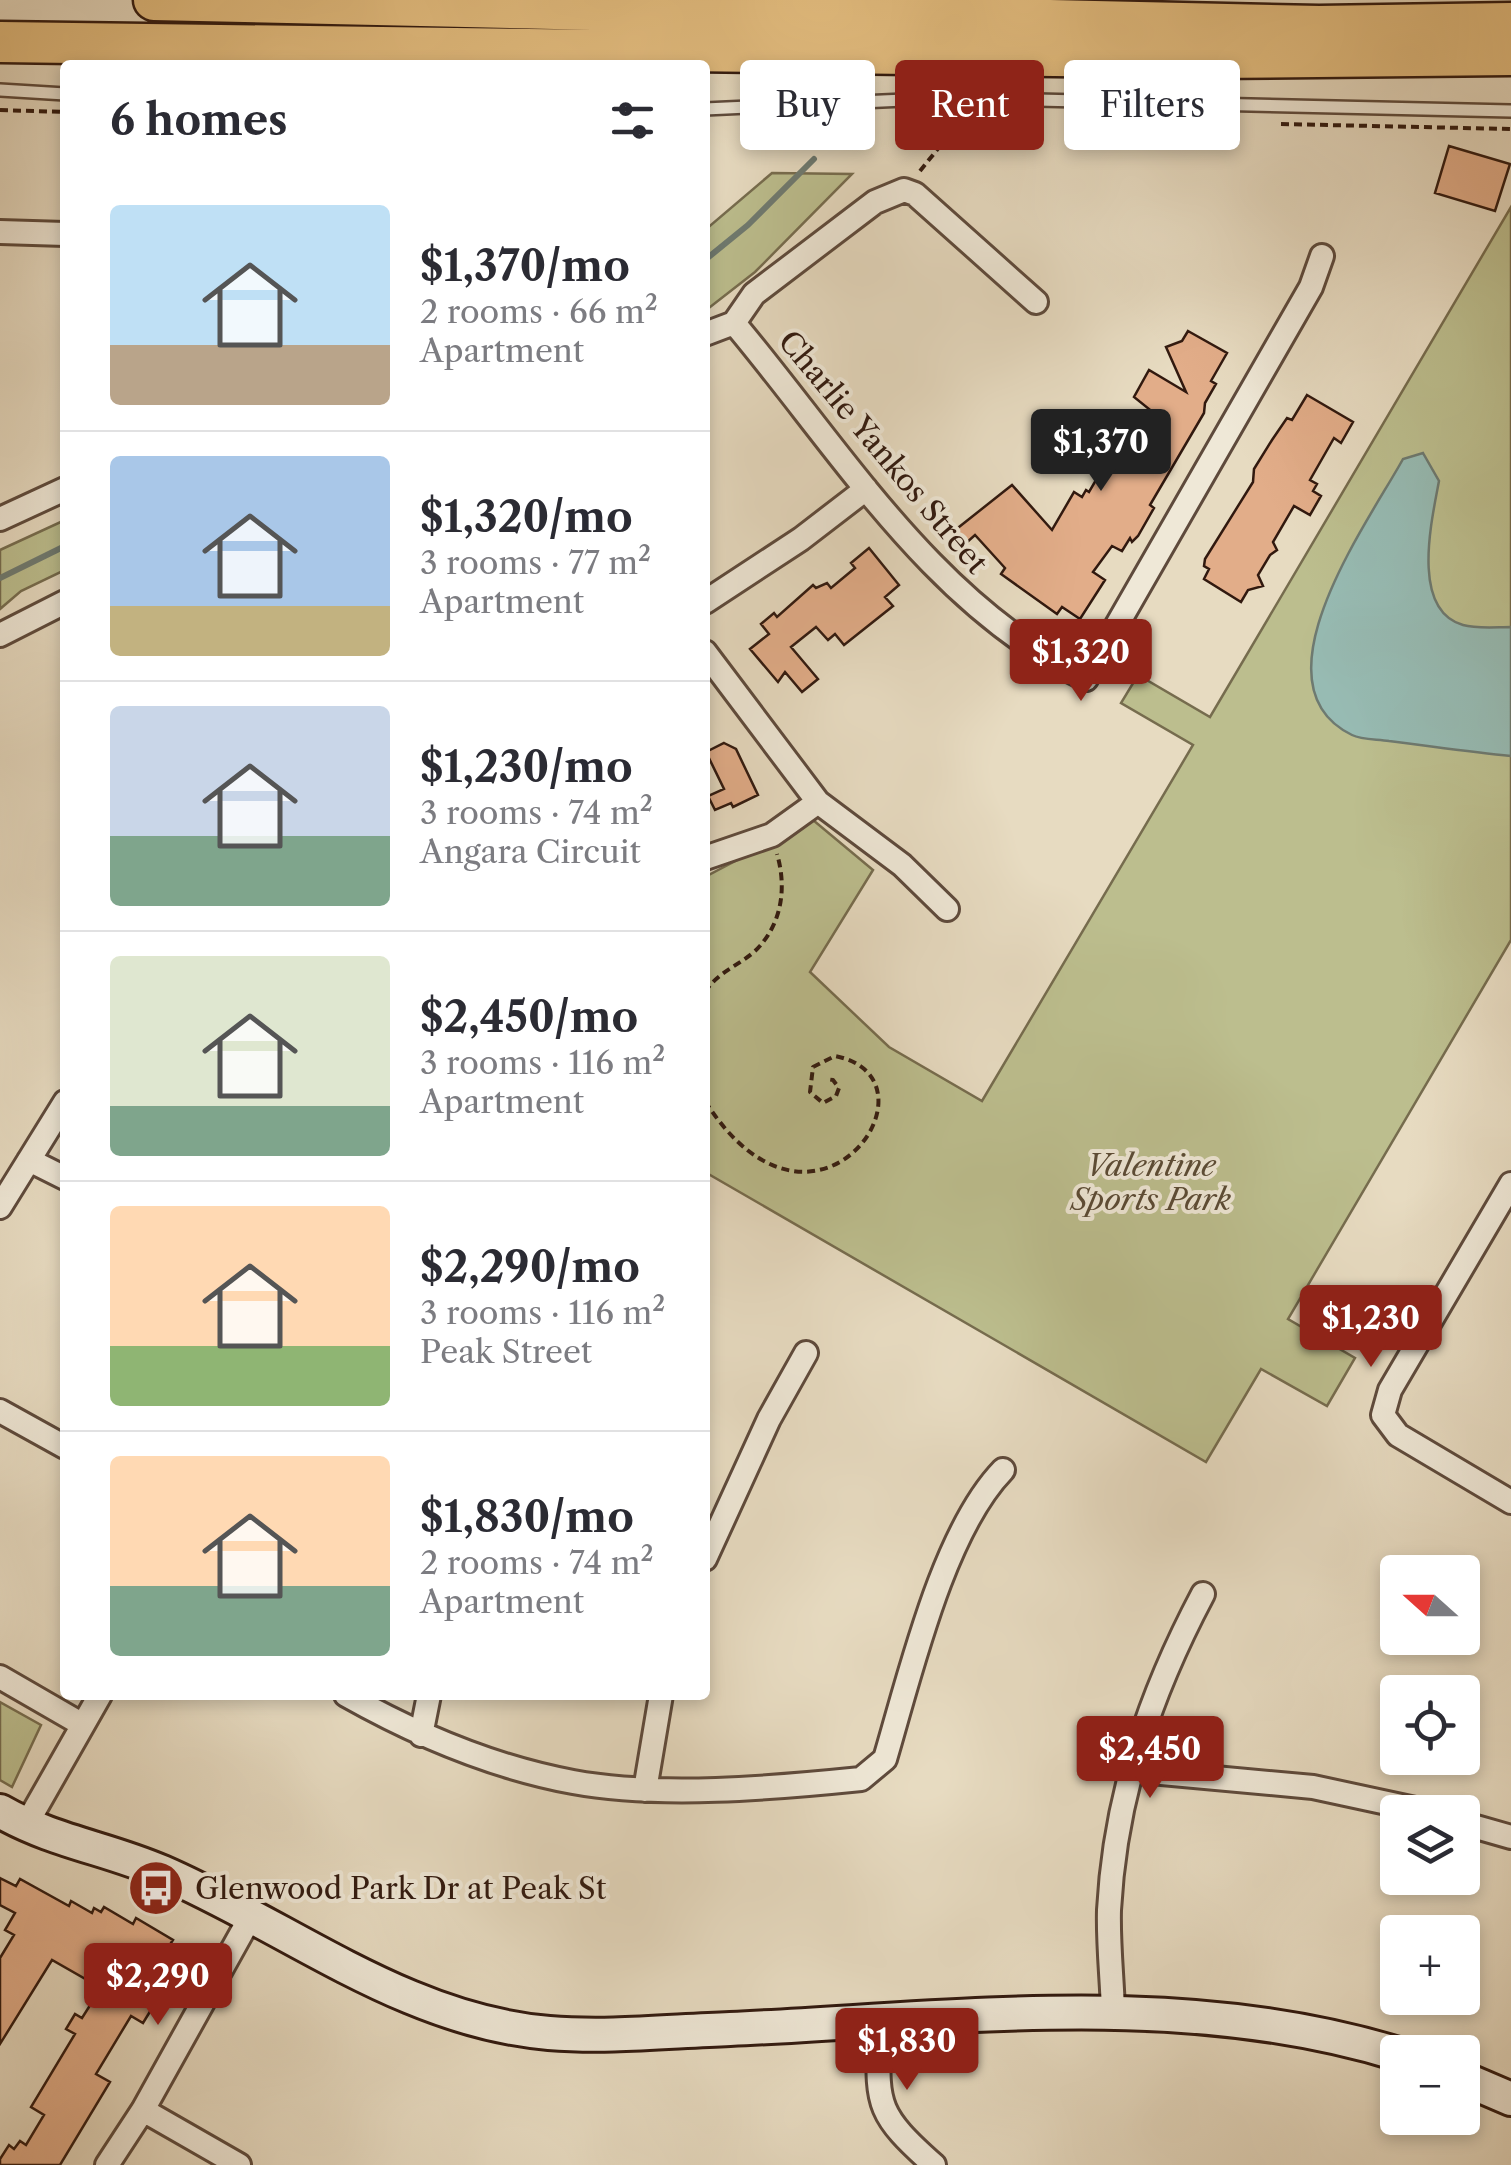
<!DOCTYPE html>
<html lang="en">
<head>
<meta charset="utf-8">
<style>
	:root { --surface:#fff; --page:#f2f2f3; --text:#2b2b33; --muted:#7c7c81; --line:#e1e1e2; --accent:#8f2418 }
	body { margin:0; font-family:"Libre Caslon Text",serif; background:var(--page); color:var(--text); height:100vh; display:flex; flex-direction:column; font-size:38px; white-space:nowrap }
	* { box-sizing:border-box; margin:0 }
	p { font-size:32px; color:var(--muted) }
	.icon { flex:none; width:55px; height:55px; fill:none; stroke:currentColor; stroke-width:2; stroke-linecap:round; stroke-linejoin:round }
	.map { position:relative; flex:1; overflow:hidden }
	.details { position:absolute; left:60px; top:60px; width:650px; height:1640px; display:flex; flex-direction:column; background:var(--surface); border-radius:10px; box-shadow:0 5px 15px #0003 }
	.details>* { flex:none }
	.banner { position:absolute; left:740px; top:60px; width:620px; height:90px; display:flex; gap:20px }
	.needle { width:65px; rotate:291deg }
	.buttons { position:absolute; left:1380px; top:1555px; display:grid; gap:20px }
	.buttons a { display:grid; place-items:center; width:100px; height:100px; border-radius:10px; background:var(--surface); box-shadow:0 5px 15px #0003; font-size:50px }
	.price { position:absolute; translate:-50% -85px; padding:0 22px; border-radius:10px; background:var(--accent); color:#fff; font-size:32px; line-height:65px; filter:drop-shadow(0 2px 5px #0008) }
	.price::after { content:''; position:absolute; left:50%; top:60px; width:30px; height:22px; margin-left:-15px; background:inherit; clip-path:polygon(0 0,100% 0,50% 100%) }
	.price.active { background:#222; color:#fff }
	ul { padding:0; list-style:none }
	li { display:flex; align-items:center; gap:30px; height:250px; padding:0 50px }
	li+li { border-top:2px solid var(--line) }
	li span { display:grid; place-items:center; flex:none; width:280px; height:200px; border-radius:10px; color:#555 }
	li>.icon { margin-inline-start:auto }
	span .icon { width:120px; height:120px; fill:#fffc; stroke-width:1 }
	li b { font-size:42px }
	h2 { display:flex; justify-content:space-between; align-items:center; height:120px; padding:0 50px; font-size:42px }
	.chip { padding:0 35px; border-radius:10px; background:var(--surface); box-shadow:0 5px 15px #0003; font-size:35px; line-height:90px }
	.chip.active { background:var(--accent); color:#fff }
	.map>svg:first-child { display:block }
	.green { fill:#bcbe8e; stroke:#766c4e; stroke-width:2.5 }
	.water { fill:#97bbb3; stroke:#6e7a71; stroke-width:2.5 }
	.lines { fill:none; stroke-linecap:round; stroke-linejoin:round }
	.stream { stroke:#6e7a71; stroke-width:6 }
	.building { fill:#e2ad89; stroke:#31190f; stroke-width:2.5 }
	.lane-casing { stroke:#5e4a3c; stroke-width:16 }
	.street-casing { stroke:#5e4a3c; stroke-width:28 }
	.secondary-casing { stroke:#31190f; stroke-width:38 }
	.highway-casing { stroke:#31190f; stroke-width:45 }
	.path { stroke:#31190f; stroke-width:4; stroke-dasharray:8 5; stroke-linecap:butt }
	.lane { stroke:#efe8d7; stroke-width:11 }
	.street { stroke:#efe8d7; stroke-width:22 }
	.secondary { stroke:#efe8d7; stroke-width:32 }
	.highway { stroke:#e4be80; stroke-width:40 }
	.labels { text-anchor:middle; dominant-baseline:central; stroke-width:8; stroke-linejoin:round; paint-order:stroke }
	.street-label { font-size:30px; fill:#31190f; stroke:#efe8d7 }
	.park-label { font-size:30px; font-style:italic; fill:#5b4b35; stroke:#efe8d7 }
	.poi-label { font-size:30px; fill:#31190f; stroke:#efe8d7; text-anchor:start }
</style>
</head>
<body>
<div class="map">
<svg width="1511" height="2165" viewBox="0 0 1511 2165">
	<rect width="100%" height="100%" fill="#e7dbc1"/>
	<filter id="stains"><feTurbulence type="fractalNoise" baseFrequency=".002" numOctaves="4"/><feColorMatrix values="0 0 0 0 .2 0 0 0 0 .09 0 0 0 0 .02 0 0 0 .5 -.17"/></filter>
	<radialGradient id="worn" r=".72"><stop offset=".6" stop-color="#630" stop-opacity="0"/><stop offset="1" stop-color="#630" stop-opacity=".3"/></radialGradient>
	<path class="green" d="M772,173L852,174L755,272L705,311V230Z
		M1511,207V940L1288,1319L1355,1358L1327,1406L1261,1369L1206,1462L705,1172V877L813,820L873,870L810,972L889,1047L982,1101L1193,745L1121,703L1138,675L1210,717Z
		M65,520V570L21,591L0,609V550Z
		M0,1702L41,1725L12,1787L0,1780Z"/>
	<path class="water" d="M1423,453L1439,481C1432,519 1410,610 1463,625C1477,629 1496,627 1511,627V756C1470,752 1430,746 1389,741C1378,739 1362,740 1352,735C1249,685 1369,521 1403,459Z"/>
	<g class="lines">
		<path class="stream" d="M705,260L748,225L814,159
			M0,578L65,546"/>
	</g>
	<path class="building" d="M1449,146L1510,164L1495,211L1435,193Z
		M1188,331L1227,353L1211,381L1216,384L1205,403L1204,413L1150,505L1154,508L1138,536L1132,542L1130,538L1122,551L1112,546L1093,572L1105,580L1080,619L1062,607L1057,614L1001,574L1005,568L975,535L965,544L954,531L1012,485L1052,530L1074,492L1082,497L1086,490L1089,492L1109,458L1103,454L1114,435L1135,447L1154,413L1134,397L1149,370L1186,392L1166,347L1182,341Z
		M1307,395L1353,422L1341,443L1334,438L1310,480L1317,484L1313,491L1321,496L1310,515L1294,506L1273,542L1277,550L1270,555L1258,575L1263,586L1248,590L1241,602L1204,579L1209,569L1204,566L1205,559L1253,482L1254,469L1272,440L1287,418L1292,420Z
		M869,548L899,585L885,597L893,606L844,645L835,634L828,640L816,627L791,647L818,679L802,692L785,672L778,682L750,649L769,634L761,624L774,613L777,617L813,585L816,588L827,583L831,588L855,568L851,563Z
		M724,743L736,749L758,795L733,807L731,803L715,810L708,796L724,789L706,752Z
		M0,1878L16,1886L20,1879L69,1906L71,1901L92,1913L94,1908L101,1912L104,1907L133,1924L136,1918L173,1940L169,1946L184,1956L143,2023L131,2016L96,2074L110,2082L60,2165H0V2159L9,2145L14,2149L20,2141L26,2145L44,2115L31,2107L75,2034L66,2029L75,2014L82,2018L101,1988L52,1960L0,2044V1958L14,1935L5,1930L15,1913L0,1905Z"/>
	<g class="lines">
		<g class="lane-casing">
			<path id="lane" d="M0,90L65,94
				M705,109L948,98L1511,111"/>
		</g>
		<g class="street-casing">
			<path id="street" d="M0,232L65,234
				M734,323C840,449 933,605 1086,679L1311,287L1322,256
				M734,323L754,294L875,202L904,190L915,194L1036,302
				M705,334L734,323
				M0,519L65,489
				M705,602L801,539L866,489
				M0,635L65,602
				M705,652L818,802L902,865L947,909
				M705,858L772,835L818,802
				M29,1160L65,1178
				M1511,1184L1390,1390L1383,1415L1398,1435L1511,1502
				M0,1207L65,1102
				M0,1411L65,1447
				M705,1559L769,1419L806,1353
				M0,1677L83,1725
				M346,1695C417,1735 492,1767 573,1782C659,1798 773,1788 861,1779L885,1759C910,1675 943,1532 1003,1470
				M421,1735L429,1695
				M1129,1770L1313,1787L1429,1812
				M645,1790L661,1695
				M1462,1823L1511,1837
				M26,1825L100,1695
				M1113,2011C1112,1978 1108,1943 1109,1910C1115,1796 1150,1694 1203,1594
				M879,2023C878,2104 872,2110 934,2165
				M143,2110L239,2165
				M107,2165L143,2110L251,1916"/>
		</g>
		<g class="secondary-casing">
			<path id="secondary" d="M0,1811C54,1842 107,1848 162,1872C291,1928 405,2021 549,2033C609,2038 671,2031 730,2029C952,2019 1181,1987 1398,2054
				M1462,2078L1511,2099"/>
		</g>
		<g class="highway-casing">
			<path id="highway" d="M154,0L1319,26L1511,23
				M0,42L1211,58L1511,55"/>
		</g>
		<path class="path" d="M0,110L65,112
			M1281,124L1511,129
			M920,171L957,125L981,117
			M705,992C718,972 738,966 755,951C782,925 787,888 777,854
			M705,1101C815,1274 949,1078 835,1056L813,1067L810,1092L823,1103L836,1096L839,1088L833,1080L826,1079"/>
		<use href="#lane" class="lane"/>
		<use href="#street" class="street"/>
		<use href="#secondary" class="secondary"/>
		<use href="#highway" class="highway"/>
	</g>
	<defs>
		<g id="bus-disc" transform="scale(2.875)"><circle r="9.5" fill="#8f2418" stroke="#efe8d7"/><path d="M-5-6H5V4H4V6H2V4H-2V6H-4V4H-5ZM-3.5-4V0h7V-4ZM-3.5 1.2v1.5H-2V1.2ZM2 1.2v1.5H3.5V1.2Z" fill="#fff"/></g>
	</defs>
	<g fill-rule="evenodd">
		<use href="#bus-disc" x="156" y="1888"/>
	</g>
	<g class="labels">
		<g class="street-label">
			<text transform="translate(883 452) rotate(50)">Charlie Yankos Street</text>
		</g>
		<g class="park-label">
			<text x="1151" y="1165">Valentine<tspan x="1151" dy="34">Sports Park</tspan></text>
		</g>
		<g class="poi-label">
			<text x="195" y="1888">Glenwood Park Dr at Peak St</text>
		</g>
	</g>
	<rect width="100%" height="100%" filter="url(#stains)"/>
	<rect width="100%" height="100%" fill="url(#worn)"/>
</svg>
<div class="buttons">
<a><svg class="needle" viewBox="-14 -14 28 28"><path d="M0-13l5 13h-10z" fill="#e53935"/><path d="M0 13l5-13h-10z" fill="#7c7c81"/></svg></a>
<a><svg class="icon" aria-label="locate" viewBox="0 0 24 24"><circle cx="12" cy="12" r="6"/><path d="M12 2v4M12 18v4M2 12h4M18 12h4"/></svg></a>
<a><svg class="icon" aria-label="layers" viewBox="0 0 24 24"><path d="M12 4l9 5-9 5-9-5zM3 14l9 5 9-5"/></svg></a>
<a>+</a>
<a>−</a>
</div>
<b class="price active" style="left:1101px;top:494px">$1,370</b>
<b class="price" style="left:1081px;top:704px">$1,320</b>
<b class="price" style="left:1371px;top:1370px">$1,230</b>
<b class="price" style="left:1150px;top:1801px">$2,450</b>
<b class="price" style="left:158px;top:2028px">$2,290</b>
<b class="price" style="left:907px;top:2093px">$1,830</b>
<div class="banner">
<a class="chip">Buy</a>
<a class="chip active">Rent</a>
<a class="chip">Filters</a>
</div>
<section class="details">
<h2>6 homes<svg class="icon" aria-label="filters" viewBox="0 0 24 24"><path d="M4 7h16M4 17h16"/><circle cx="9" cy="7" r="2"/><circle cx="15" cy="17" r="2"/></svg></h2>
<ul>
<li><span style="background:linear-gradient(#bfe0f5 70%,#b9a48a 0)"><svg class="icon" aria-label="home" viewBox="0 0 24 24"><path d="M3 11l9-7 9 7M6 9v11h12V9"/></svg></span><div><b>$1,370/mo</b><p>2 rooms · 66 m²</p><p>Apartment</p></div></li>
<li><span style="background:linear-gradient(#a9c7e8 75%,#c2b280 0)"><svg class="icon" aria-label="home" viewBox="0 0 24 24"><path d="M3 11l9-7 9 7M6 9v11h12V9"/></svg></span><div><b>$1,320/mo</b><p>3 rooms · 77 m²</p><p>Apartment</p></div></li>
<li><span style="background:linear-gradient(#c9d6e8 65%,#7fa58c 0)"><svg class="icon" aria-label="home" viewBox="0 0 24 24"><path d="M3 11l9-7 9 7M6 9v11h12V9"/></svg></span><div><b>$1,230/mo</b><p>3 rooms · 74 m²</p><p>Angara Circuit</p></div></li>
<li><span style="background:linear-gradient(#dfe7d0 75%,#7fa58c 0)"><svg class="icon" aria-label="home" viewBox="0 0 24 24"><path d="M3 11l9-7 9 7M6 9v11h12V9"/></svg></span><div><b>$2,450/mo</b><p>3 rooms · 116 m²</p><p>Apartment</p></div></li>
<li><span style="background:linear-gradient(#ffd9b3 70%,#8fb573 0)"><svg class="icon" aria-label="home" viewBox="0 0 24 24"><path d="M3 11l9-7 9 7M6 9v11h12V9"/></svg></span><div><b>$2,290/mo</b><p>3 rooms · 116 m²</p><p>Peak Street</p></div></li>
<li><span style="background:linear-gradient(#ffd9b3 65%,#7fa58c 0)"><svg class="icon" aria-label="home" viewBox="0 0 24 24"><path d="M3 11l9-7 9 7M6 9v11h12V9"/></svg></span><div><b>$1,830/mo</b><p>2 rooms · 74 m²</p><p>Apartment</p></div></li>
</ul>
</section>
</div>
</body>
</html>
